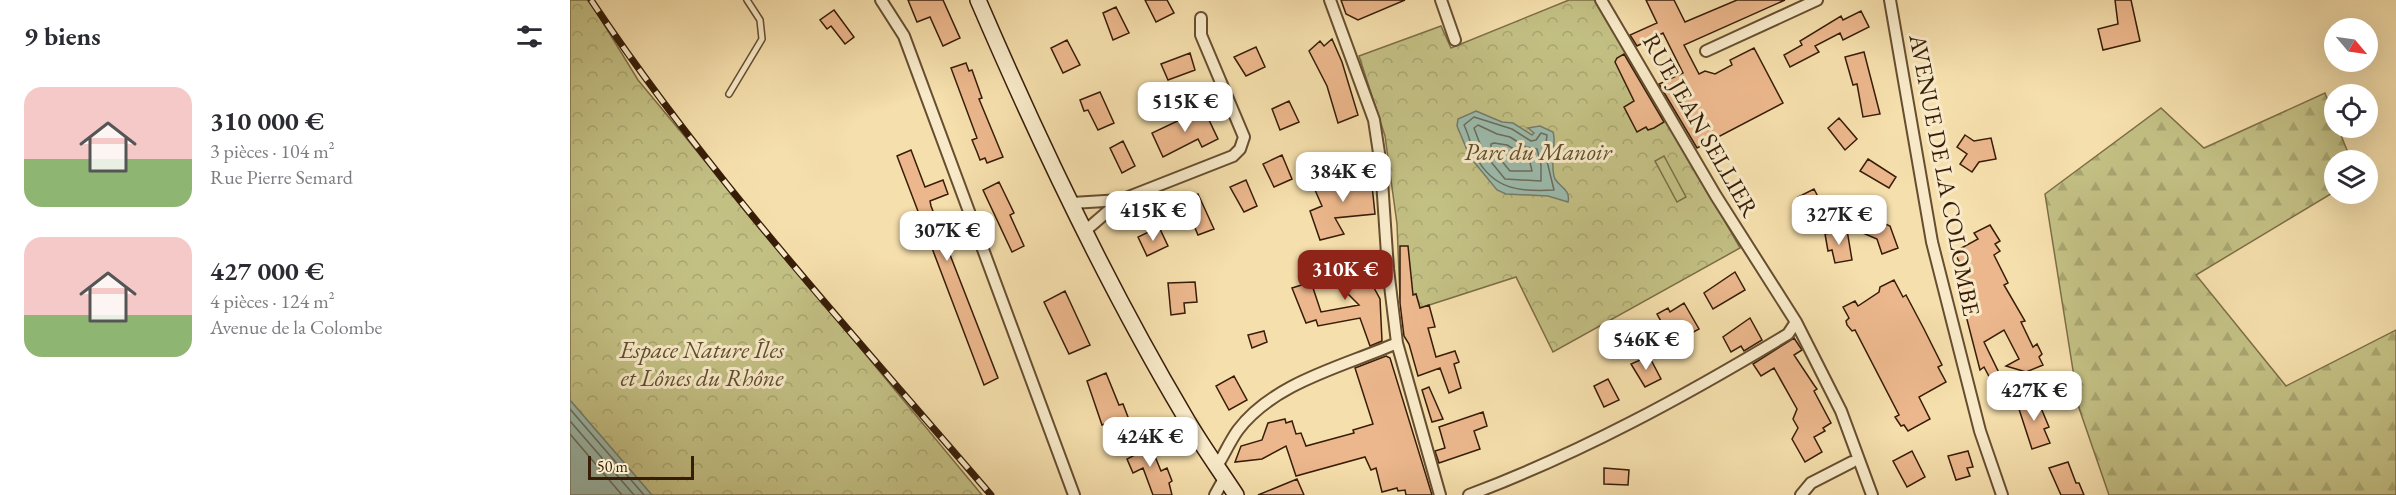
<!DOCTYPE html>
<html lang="fr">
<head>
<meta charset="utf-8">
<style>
	:root { --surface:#fff; --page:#f7f7f7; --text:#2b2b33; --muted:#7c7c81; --accent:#8f2418 }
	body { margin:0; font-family:"EB Garamond",serif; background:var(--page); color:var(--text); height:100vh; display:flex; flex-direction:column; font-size:22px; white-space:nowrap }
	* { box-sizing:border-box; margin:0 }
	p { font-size:20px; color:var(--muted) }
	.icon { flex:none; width:33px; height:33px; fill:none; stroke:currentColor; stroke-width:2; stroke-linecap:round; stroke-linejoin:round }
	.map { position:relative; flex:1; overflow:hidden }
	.sheet { display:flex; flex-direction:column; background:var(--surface); width:570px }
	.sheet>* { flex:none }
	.needle { width:39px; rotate:119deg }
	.tools { position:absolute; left:1754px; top:18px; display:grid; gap:12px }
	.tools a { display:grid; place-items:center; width:54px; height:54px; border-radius:50%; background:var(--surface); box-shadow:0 6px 24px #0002; font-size:30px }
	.scale { position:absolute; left:18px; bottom:15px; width:106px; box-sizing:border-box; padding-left:6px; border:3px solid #371d08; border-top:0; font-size:16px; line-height:21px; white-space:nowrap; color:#371d08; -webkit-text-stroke:4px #f8eac9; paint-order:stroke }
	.price { position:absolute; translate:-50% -51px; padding:0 14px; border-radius:12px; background:#fff; color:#222; font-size:20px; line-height:39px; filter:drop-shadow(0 2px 3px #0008) }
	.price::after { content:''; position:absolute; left:50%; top:36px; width:18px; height:14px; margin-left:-9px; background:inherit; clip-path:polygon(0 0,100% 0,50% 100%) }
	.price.on { background:var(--accent); color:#fff }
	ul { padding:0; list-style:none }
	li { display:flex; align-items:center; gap:18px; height:150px; padding:0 24px }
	li span { display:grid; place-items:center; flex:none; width:168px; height:120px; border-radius:18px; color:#555 }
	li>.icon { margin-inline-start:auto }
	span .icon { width:72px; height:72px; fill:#fffc; stroke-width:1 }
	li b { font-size:26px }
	h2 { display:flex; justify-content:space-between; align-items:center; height:72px; padding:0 24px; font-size:26px }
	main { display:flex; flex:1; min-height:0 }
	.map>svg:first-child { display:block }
	.forest { fill:url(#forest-firs); stroke:#7d6e46; stroke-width:1.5 }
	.park { fill:url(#park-crowns); stroke:#7d6e46; stroke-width:1.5 }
	.garden { fill:#c3c084; stroke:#7d6e46; stroke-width:1.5 }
	.water { fill:#9cbcae; stroke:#747c6c; stroke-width:1.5 }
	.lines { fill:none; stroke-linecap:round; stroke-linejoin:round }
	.shore { stroke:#6a6c5b; stroke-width:1.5 }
	.building { fill:#ecb78c; stroke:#371d08; stroke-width:1.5 }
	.service-casing { stroke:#664e31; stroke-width:8 }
	.minor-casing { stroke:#664e31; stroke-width:14 }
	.secondary-casing { stroke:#371d08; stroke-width:18 }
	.service { stroke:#f8eac9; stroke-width:5 }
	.minor { stroke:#f8eac9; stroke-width:10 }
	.secondary { stroke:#f8eac9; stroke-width:15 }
	.rail-casing { stroke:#371d08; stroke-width:7 }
	.rail { stroke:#f8eac9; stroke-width:4.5; stroke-dasharray:14; stroke-linecap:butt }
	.labels { text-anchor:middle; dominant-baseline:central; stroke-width:6; stroke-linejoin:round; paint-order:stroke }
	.street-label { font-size:24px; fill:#371d08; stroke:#f8eac9 }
	.park-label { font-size:24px; font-style:italic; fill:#614e2d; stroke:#f8eac9 }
</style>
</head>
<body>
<main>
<section class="sheet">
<h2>9 biens<svg class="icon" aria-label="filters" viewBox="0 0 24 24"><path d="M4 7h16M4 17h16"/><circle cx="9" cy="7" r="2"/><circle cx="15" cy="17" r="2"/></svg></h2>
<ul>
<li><span style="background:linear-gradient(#f6c9c9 60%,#8fb573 0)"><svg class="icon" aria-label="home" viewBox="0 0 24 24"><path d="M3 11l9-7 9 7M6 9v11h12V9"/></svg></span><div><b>310 000 €</b><p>3 pièces · 104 m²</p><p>Rue Pierre Semard</p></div></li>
<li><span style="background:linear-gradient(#f6c9c9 65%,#8fb573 0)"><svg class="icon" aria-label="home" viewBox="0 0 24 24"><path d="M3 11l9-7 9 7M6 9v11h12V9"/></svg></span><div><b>427 000 €</b><p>4 pièces · 124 m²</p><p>Avenue de la Colombe</p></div></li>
</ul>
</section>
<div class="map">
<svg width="1826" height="495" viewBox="0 0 1826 495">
	<defs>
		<pattern id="forest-firs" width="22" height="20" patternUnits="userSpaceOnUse" patternTransform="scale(1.5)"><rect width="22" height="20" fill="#c3c084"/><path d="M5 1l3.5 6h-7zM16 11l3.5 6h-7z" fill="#a8a570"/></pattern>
		<pattern id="park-crowns" width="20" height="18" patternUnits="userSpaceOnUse" patternTransform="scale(1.5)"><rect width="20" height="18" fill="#c3c084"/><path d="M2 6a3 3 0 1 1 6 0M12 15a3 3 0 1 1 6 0" fill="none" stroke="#a8a570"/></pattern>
	</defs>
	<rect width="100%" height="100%" fill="#f5dfac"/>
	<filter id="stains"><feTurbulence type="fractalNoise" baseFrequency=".00333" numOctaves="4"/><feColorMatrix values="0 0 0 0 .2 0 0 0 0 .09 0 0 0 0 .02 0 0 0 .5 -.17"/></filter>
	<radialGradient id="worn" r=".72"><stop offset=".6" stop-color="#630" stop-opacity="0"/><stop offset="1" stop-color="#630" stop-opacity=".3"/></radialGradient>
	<path class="forest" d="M1755,93L1764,116V128H1768L1781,160H1764V192L1626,275L1716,386L1826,330V495H1539L1509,408L1475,194L1591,108L1634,148Z"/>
	<path class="park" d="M0,0H19L68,80L412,495H0Z
		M999,0H1026L1058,52L1170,248L983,352L946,277L850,308L846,294L830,298L827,224L815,136L789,56L871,26L881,48Z"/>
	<path class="garden" d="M1094,156L1116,197L1107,202L1085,161Z"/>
	<path class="water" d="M906,111L932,122L943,123L962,135L964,133L958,128L970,126L983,132C987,143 979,166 985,179C990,187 1001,190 998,202L978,196L936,194L927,190L900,157L887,126L888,119Z
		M0,400L82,495H0Z"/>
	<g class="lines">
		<path class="shore" d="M904,117L942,129L961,141L966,140L971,133L977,135L975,153L984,190C950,192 924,190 906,157C901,147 899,135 894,125Z
			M908,125L927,134L940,137L956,147L967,149L971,165V181L935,179L913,152L904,128Z
			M924,143L937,145L959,158L962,171H940L921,148V144Z
			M0,409L74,495
			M0,421L64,495
			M0,434L52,495"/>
	</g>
	<path class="building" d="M338,0H373L390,38L373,46L360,17L347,22Z
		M575,0H597L604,13L586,22Z
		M771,0H835L788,20L776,14Z
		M1076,0H1104L1115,22L1167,0H1215L1114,45L1129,74L1135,71L1145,74L1162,65L1160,60L1184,48L1213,103L1127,148L1089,84L1113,73L1093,33L1067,46L1060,35L1087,23Z
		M1545,0H1561L1570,41L1533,50L1528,29L1548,24Z
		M546,7L559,33L543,40L533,13Z
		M264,10L284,37L275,44L261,26L257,29L250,20Z
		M1291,11L1299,27L1273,40L1270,33L1245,46L1249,52L1220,67L1214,55L1232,45L1230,41L1271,16L1273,20Z
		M762,39L772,62L788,115L768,123L757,86L739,51L750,41L754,46Z
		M497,40L510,65L493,73L481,48Z
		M686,47L695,67L676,76L664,57Z
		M1294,52L1310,114L1293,117L1287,84L1283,85L1275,57Z
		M620,53L625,70L598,80L591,64Z
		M1054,54L1094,122L1084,128L1078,130L1076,127L1067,132L1054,107L1064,101L1045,62L1047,58Z
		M396,63L399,71L402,70L412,98L409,99L433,157L417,163L415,158L410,160L407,152L402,140L407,138L381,68Z
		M530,92L544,123L528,130L518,110L514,111L510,100Z
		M719,101L729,122L710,130L702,109Z
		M627,108L633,120L638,118L648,139L632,147L628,139L593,157L582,133L618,116L617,112Z
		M1269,118L1287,139L1275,150L1258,128Z
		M1395,135L1404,141L1421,138L1426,159L1409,162L1402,172L1390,164L1397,154L1387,147Z
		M553,141L565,166L552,173L540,148Z
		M341,150L355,187L373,180L378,194L360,201L361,206L428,378L414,385L327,156Z
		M712,155L722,179L704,187L693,164Z
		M1298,159L1326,177L1319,188L1290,171Z
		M793,172L794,178L801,176L805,214L765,218L774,234L750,240L740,211L752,206L745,190L758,185L757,182Z
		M676,180L687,206L674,212L660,187Z
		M429,182L444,213L440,215L454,246L442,252L413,190Z
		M1244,189L1257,214L1241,222L1228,197Z
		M628,194L644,229L628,235L613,200Z
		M1300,217L1320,226L1328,248L1312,254L1307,239L1293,233Z
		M1420,225L1430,241L1425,244L1430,251L1424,255L1438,283L1434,285L1455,321L1451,322L1463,347L1467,344L1472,354L1469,357L1473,365L1456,372L1436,366L1449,359L1434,330L1414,342L1431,377L1422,382L1414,367L1410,370L1384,269L1391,265L1384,252L1408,239L1404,233Z
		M589,227L598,246L577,256L568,237Z
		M1277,230L1282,260L1265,263L1262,250L1258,251L1255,234Z
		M830,246H838L843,295L846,294L850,308L859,305L865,327L858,328L866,357L885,351L889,362L884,364L891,388L879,393L870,368L848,376L839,344L834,336L830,303Z
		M790,262L810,299L812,341L800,346L790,318L748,326L746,320L736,323L722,288L741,282L751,312L789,305L764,280L750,286L745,271L758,266L762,274Z
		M1165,272L1175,290L1143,309L1134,293Z
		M1324,280L1333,297L1336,295L1354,329L1372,365L1368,367L1376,382L1349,397L1360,419L1338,431L1334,425L1331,426L1325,417L1329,415L1285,330L1282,331L1277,325L1276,321L1279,318L1273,307L1285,301L1288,306L1309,292L1310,287Z
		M625,282L627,302L614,303L615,313L601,315L598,283Z
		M495,291L520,345L499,354L474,302Z
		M1114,303L1129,329L1107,341L1101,332L1098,334L1087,314L1098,308L1100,312Z
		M1180,318L1192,340L1174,351L1171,346L1161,352L1153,337Z
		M694,331L697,342L682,348L678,335Z
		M1224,338L1232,350L1224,355L1244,385L1247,389L1244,391L1261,423L1253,428L1255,431L1244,437L1252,452L1235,462L1222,439L1228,428L1223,419L1227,409L1204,368L1191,376L1183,364Z
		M816,356L820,358L862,495H836L835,490L828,491L827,488L812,492L806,468L801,470L795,457L726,476L716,446L692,459L665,462L671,446L692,440L698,423L715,419L716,423L722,421L726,434L731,433L736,446L784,433L783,430L803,424L785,368Z
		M1079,356L1091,379L1075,387L1061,364Z
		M536,373L549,405L553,404L563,430L549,435L543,421L532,425L517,381Z
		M664,376L677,400L659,410L646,386Z
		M1038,379L1049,400L1034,407L1024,386Z
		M859,387L873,419L862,422L852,390Z
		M1466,396L1479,427L1474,429L1480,443L1462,449L1447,403Z
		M913,412L917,426L904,431L910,449L869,463L865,451L875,448L869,427Z
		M577,437L591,471L597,468L602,481L599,483L602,495H583L573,468L563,473L557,459L565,455L561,444Z
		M1342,451L1355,477L1337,487L1323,461Z
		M1398,451L1403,467L1397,468L1400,476L1386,480L1378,456Z
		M1498,462L1506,483H1509L1514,495H1491L1479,468Z
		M1034,468L1059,470L1058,485L1034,484Z
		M727,479L734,495H688Z"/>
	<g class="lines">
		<g class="service-casing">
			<path id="service" d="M159,94L192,39L190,20L177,0"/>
		</g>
		<g class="minor-casing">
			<path id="minor" d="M311,0L334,36L504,495
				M760,0L804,120L811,166L818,269L827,343L870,495
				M871,0L885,40
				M1031,0L1146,196L1226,322L1271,411L1302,495
				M1320,0L1362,242L1410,431L1432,495
				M1136,51L1247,0
				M502,203L551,200L663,156L670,149L674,137L631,35V18
				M515,231L551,200
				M647,466C654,455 660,441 668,430C704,382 775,366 827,343
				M645,495L655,477
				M899,495C1011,453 1115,396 1218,334L1226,322
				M1231,495L1241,483L1282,462"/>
		</g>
		<g class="secondary-casing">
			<path id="secondary" d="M408,0C469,142 535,282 614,415C630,443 649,469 666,495"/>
		</g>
		<use href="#service" class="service"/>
		<use href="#minor" class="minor"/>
		<use href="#secondary" class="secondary"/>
		<g class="rail-casing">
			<path id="rail" d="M21,0C139,177 283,334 421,495"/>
		</g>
		<use href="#rail" class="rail"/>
	</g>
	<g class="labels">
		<g class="street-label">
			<text transform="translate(1131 125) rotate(60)">RUE JEAN SELLIER</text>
			<text transform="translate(1375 175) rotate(79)">AVENUE DE LA COLOMBE</text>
		</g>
		<g class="park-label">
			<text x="968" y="151">Parc du Manoir</text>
			<text x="132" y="349">Espace Nature Îles<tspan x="132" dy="28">et Lônes du Rhône</tspan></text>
		</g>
	</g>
	<rect width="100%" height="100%" filter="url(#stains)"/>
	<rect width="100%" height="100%" fill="url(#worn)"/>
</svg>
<div class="tools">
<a><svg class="needle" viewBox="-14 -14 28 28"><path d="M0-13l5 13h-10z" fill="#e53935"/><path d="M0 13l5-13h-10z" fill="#7c7c81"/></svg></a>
<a><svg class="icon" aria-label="locate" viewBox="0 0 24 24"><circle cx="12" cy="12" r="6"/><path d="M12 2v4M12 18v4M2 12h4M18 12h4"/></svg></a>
<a><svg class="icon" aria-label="layers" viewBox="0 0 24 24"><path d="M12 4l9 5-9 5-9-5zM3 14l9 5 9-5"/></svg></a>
</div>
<div class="scale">50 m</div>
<b class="price" style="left:615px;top:133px">515K €</b>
<b class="price" style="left:773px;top:203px">384K €</b>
<b class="price" style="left:583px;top:242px">415K €</b>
<b class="price" style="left:1269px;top:246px">327K €</b>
<b class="price" style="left:377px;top:262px">307K €</b>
<b class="price on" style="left:775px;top:301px">310K €</b>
<b class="price" style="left:1076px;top:371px">546K €</b>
<b class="price" style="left:1464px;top:422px">427K €</b>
<b class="price" style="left:580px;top:468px">424K €</b>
</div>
</main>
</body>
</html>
